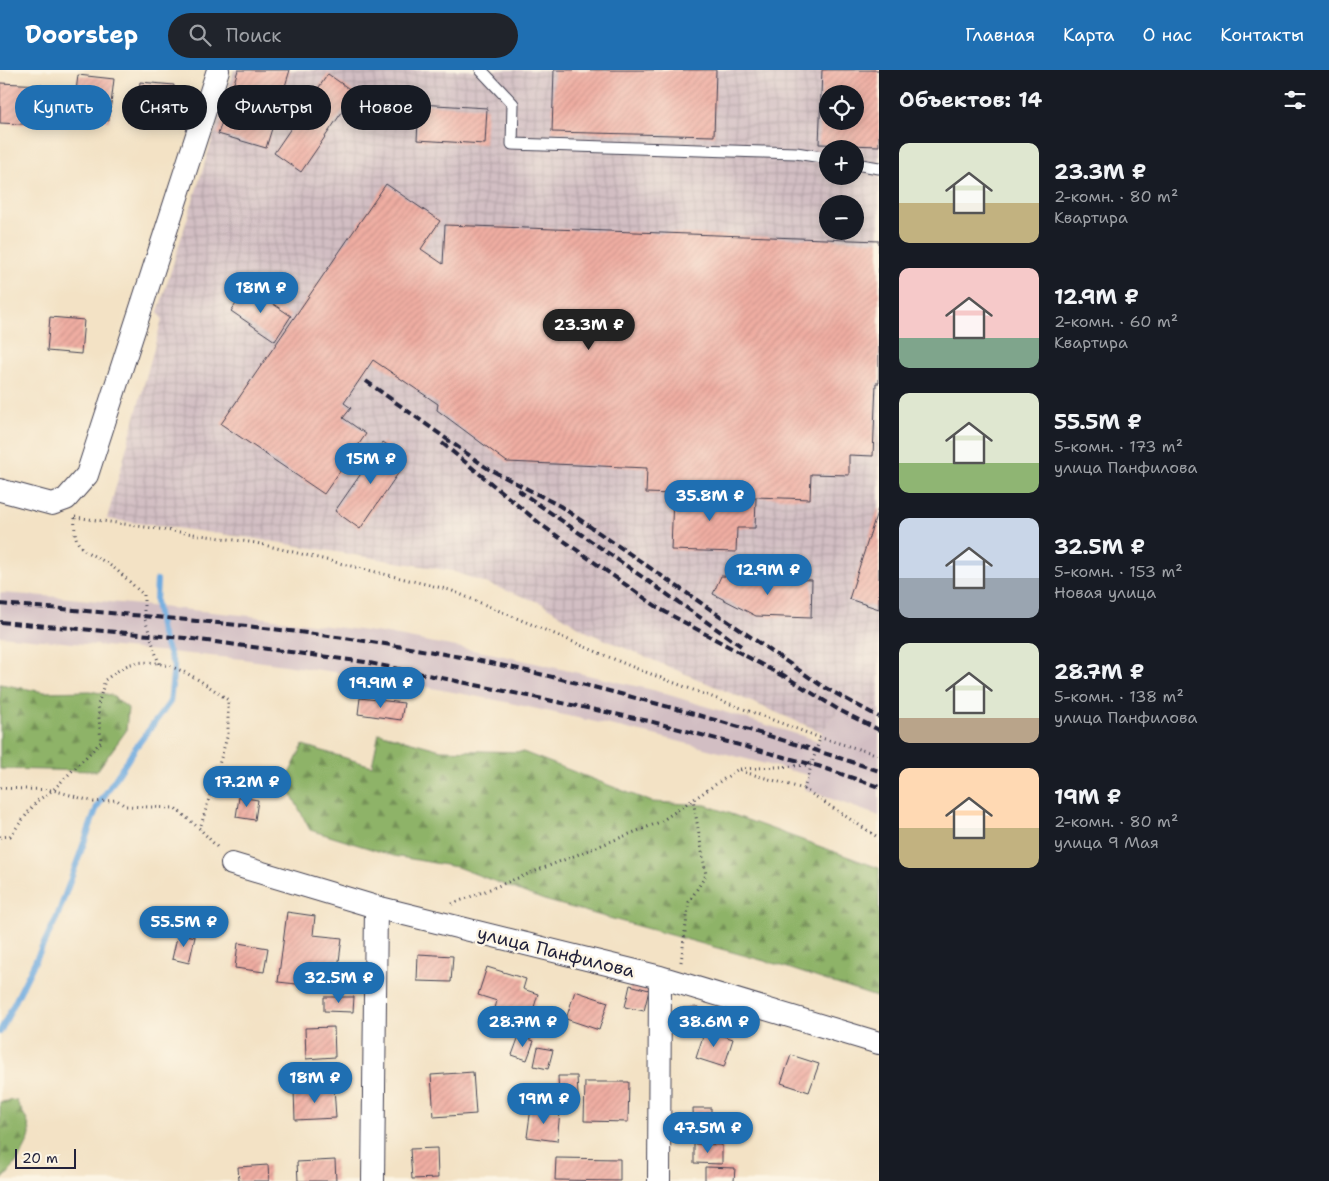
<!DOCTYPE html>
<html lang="ru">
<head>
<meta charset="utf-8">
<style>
	:root { --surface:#171b24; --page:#20242c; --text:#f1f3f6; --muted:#9ea1a6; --accent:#1f6fb2 }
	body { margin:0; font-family:"Shantell Sans",sans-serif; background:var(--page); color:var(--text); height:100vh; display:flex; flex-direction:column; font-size:19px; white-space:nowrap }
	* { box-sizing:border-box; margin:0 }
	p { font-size:16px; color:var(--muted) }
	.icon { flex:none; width:28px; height:28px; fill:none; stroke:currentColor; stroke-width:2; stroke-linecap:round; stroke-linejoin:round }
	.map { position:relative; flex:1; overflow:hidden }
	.sheet { display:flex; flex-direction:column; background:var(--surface); width:450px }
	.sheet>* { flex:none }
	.hud { position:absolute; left:15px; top:15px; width:475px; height:45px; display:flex; gap:10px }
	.buttons { position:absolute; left:819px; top:15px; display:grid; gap:10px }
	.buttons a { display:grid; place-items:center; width:45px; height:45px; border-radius:50%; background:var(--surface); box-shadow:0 2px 12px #0003; font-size:25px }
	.scale { position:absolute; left:15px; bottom:12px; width:61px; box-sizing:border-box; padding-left:5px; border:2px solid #22223b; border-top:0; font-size:14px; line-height:18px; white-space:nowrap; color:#22223b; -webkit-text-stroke:4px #fcf5e5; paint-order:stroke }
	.price { position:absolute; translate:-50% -42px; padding:0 11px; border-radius:18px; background:var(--accent); color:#fff; font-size:16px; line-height:32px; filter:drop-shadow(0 1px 2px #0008) }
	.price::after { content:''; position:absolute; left:50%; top:30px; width:15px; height:11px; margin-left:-8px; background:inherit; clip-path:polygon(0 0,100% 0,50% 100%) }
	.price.active { background:#222; color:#fff }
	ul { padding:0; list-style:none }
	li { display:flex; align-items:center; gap:15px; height:125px; padding:0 20px }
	li span { display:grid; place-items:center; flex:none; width:140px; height:100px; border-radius:10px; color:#555 }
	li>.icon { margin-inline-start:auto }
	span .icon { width:60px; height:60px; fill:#fffc; stroke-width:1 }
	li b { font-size:21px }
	h2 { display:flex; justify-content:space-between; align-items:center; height:60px; padding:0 20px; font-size:21px }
	.pill { padding:0 18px; border-radius:22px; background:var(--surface); box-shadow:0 2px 12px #0003; font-size:18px; line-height:45px }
	.pill.active { background:var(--accent); color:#fff }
	header { display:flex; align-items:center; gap:30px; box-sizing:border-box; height:70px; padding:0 25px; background:var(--accent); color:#fff }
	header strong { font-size:24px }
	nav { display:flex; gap:28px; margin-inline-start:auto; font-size:18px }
	.search { width:350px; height:45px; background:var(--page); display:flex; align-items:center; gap:12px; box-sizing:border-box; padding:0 18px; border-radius:28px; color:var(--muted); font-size:19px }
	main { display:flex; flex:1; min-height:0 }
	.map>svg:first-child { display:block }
	.industrial { fill:url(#industrial-grid); fill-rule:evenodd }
	.railway { fill:#d2bec3 }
	.forest { fill:url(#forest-firs); stroke:#586a52 }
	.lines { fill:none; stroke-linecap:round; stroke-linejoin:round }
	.stream { stroke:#6eaadf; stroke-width:6 }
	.building { fill:url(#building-hatch); fill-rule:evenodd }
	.lane-casing { stroke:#413f50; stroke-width:13 }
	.street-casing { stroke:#413f50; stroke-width:24 }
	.path { stroke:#413f50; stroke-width:3; stroke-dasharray:1 4; stroke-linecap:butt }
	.lane { stroke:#fff; stroke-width:11 }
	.street { stroke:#fff; stroke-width:22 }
	.rail { stroke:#22223b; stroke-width:4; stroke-dasharray:8 4; stroke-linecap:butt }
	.labels { text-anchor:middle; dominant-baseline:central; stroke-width:5; stroke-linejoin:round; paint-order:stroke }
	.street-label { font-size:18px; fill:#22223b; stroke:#fcf5e5 }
</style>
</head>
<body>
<header>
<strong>Doorstep</strong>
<div class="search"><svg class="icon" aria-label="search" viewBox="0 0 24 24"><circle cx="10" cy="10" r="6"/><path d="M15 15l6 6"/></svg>Поиск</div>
<nav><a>Главная</a><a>Карта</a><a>О нас</a><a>Контакты</a></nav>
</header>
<main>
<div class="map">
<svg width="879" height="1111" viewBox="0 0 879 1111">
	<defs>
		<pattern id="industrial-grid" width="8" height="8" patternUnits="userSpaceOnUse" patternTransform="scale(1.25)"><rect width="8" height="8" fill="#d2bec3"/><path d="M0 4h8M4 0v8" fill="none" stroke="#b4a3a8"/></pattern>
		<pattern id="forest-firs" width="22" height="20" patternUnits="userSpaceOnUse" patternTransform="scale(1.25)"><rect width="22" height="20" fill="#8eb368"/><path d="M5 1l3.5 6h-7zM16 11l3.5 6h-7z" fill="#749157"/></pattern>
		<pattern id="building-hatch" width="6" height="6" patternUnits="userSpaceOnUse" patternTransform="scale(1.25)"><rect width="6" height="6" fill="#efada2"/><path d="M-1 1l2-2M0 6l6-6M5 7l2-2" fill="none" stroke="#cd958c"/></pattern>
	</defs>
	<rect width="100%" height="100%" fill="#fcf5e5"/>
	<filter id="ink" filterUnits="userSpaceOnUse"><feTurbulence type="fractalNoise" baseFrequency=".02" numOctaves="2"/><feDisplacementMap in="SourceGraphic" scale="10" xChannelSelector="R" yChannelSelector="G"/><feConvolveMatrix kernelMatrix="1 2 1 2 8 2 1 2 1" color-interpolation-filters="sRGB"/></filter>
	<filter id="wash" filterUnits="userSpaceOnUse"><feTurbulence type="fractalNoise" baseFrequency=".0096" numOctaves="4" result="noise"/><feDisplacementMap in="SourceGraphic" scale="20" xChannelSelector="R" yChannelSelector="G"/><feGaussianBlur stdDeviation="1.12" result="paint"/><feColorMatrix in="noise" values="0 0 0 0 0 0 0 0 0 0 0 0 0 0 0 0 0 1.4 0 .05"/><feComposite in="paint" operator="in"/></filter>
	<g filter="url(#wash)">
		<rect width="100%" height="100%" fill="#f3e2c5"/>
		<path class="industrial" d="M234,0H879V639L850,625L822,662L587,562L541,533L452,501L251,468L107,449L162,249L158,242ZM828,24H855V51H828ZM828,79H855V106H828ZM828,134H855V161H828Z"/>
		<path class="railway" d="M0,523L59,527L242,545L382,563L504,586L653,620L819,671L822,662L850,625L879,639V746L804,719L808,705L650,664L501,631L384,609L242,589L0,566Z"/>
		<path class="forest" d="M0,614L44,622L90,621L111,625L128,638L126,661L97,701L0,699Z
			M379,663L441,680L523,682L652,732L706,735L879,798V928L779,895L544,830L457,797L394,786L310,760L285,712L303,675L372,696Z
			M16,1030C21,1040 30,1052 30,1064C29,1075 9,1106 0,1111V1032Z"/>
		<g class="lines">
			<path class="stream" d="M0,962L57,847L97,737L136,677L170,632L174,596L161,562L156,531L157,510"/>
		</g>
		<g id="blocks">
			<path class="building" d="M238,0H290L266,78L218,64Z
				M554,0H716L714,66L552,62Z
				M822,0H879V76L819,74ZM828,24H855V51H828Z
				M328,4L355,23L301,102L274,83Z
				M78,5L114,9L109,51L73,46Z
				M140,12L174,15L170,49L136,45Z
				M0,13L42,15L40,55L0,53Z
				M419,34L487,38L485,74L417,70Z
				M386,114L440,151L421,179L443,194L445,155L879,171V313H876L873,386L849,385V405L811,404L810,429L646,423L647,398L507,392L437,340L438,334L373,290L344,333L351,338L343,348L366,364L324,424L221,354Z
				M248,217L291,246L275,271L231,241Z
				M50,247L84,250L81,284L47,281Z
				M383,372L408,389L360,459L335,441Z
				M673,425L756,428L755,458H737L736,482L671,480Z
				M879,436V539L849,529Z
				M721,506L812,510L811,548L756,546L713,524Z
				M360,628L404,633L401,650L358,644Z
				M239,727L258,730L255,750L236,747Z
				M287,842L315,846L313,865L342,868L338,899L309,895L306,915L278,912Z
				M178,863L195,867L189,893L172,889Z
				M238,873L268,878L264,902L235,898Z
				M418,884L453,886L451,912L417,911Z
				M487,897L526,909L523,919L538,924L528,957L493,945L497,931L478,925Z
				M630,915L649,920L644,941L625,937Z
				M575,921L608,932L599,960L566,949Z
				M324,927H354L353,942L324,941Z
				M698,937L699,961L683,962V938Z
				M334,957L335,987L306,989L305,958Z
				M705,960L733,969L724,997L696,988Z
				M519,966L534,971L527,990L512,985Z
				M538,977L553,980L548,999L534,996Z
				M791,985L819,994L809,1022L781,1013Z
				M473,1002L476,1044L434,1047L431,1005Z
				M558,1006H577L578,1026L559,1027Z
				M585,1012H629L628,1052L584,1051Z
				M334,1017L336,1048L295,1050L294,1020Z
				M531,1038L560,1042L557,1071L527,1067Z
				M693,1038H711V1067L694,1068Z
				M694,1074L722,1075V1094L694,1093Z
				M437,1078L438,1108L412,1109L410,1079Z
				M556,1088L620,1089V1111L555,1110Z
				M335,1090L336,1111H298L297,1092Z
				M268,1095L269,1111H239L238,1097Z
				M705,1097L735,1098L734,1111H705Z"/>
		</g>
	</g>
	<g filter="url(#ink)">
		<use href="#blocks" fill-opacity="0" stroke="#413f50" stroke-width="1"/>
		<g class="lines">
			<g class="lane-casing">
				<path id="lane" d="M481,0L513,34L512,74L796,83L828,88
					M855,94L879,98"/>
			</g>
			<g class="street-casing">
				<path id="street" d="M0,420L52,434L66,429L87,405L218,0
					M232,794L376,837L660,907L879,973
					M373,1111L376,837
					M659,1111L660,907"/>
			</g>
			<path class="path" d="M75,447L256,473L450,520L635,598L818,667L879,685
				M75,448C72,484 89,480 111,496C123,504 133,516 144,525V546L159,594
				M819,671L804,719L879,768
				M740,699L811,695
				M0,718L53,720L94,732L117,730L125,736L175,738L200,759L219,779
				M0,767L10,766L37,731L53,720L101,672L98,635L105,610C112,605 123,596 131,594C166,585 202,611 228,630V664L200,759
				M452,834L660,752L737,700L804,719
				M681,892L689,832L706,805L693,729"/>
			<use href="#lane" class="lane"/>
			<use href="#street" class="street"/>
			<path class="rail" d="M366,311L487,398L560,436L822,616L879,647
				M442,373L543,456L660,539L786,608
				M518,420L741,576
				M0,534C172,548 346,561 514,598C637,626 759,661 879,701
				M0,552L185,568L365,592L649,651L818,696L879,717
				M780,603L839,640L879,660"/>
		</g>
	</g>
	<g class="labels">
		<g class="street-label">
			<text transform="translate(556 882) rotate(14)">улица Панфилова</text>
		</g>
	</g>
</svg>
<div class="buttons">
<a><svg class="icon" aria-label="locate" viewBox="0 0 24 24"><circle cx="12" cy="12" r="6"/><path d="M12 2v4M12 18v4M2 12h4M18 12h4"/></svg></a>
<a>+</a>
<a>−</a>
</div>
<div class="scale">20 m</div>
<b class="price" style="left:261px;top:244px">18M ₽</b>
<b class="price active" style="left:589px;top:281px">23.3M ₽</b>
<b class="price" style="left:371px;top:415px">15M ₽</b>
<b class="price" style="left:710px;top:452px">35.8M ₽</b>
<b class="price" style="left:768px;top:526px">12.9M ₽</b>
<b class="price" style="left:381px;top:639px">19.9M ₽</b>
<b class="price" style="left:247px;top:738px">17.2M ₽</b>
<b class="price" style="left:184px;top:878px">55.5M ₽</b>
<b class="price" style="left:339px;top:934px">32.5M ₽</b>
<b class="price" style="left:523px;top:978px">28.7M ₽</b>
<b class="price" style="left:714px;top:978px">38.6M ₽</b>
<b class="price" style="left:315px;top:1034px">18M ₽</b>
<b class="price" style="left:544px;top:1055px">19M ₽</b>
<b class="price" style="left:708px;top:1084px">47.5M ₽</b>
<div class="hud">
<a class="pill active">Купить</a>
<a class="pill">Снять</a>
<a class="pill">Фильтры</a>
<a class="pill">Новое</a>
</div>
</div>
<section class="sheet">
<h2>Объектов: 14<svg class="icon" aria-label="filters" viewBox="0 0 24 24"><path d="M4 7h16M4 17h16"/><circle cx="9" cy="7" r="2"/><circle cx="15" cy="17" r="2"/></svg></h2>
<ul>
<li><span style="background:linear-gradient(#dfe7d0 60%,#c2b280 0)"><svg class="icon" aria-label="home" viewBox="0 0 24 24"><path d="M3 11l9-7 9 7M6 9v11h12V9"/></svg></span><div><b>23.3M ₽</b><p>2-комн. · 80 m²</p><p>Квартира</p></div></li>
<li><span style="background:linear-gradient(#f6c9c9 70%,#7fa58c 0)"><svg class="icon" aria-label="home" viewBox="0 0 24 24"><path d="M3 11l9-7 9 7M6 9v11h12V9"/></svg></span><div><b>12.9M ₽</b><p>2-комн. · 60 m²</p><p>Квартира</p></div></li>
<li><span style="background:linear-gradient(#dfe7d0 70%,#8fb573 0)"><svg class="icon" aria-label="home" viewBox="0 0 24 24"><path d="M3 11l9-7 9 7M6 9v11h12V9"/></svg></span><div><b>55.5M ₽</b><p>5-комн. · 173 m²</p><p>улица Панфилова</p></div></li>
<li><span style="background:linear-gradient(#c9d6e8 60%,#9aa5b1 0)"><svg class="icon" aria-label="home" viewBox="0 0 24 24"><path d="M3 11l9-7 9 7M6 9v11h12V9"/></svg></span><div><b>32.5M ₽</b><p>5-комн. · 153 m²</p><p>Новая улица</p></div></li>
<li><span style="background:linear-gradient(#dfe7d0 75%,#b9a48a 0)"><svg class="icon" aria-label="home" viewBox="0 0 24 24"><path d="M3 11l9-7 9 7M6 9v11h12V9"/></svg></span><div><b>28.7M ₽</b><p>5-комн. · 138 m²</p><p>улица Панфилова</p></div></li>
<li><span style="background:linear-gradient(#ffd9b3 60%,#c2b280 0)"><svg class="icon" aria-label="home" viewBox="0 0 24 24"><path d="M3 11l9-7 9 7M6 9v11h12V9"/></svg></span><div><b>19M ₽</b><p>2-комн. · 80 m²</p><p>улица 9 Мая</p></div></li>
</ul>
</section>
</main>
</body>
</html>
